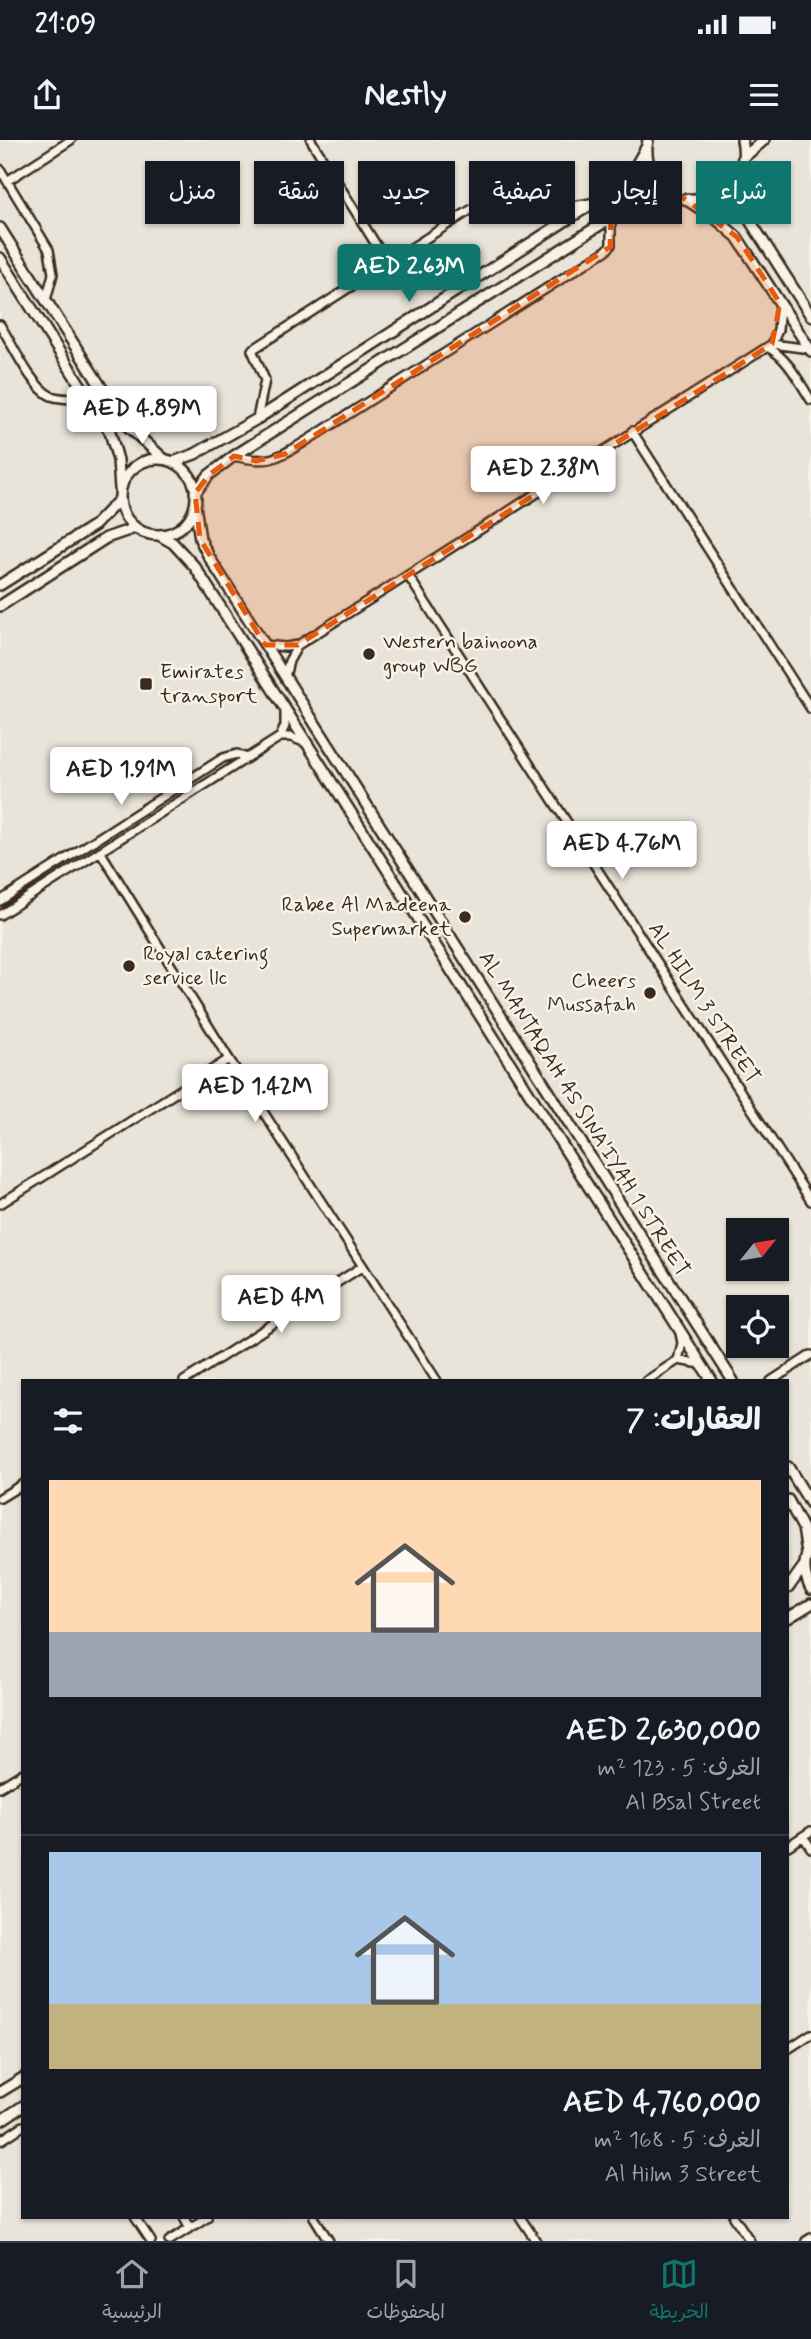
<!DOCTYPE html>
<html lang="ar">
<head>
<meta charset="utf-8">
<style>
	:root { --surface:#171b24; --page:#20242c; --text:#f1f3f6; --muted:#9ea1a6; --line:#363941; --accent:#0f766e }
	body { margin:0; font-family:Mynerve,"Playpen Sans Arabic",sans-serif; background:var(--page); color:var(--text); direction:rtl; height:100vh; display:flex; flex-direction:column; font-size:26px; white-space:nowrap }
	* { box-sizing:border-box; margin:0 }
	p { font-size:23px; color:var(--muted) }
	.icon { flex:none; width:38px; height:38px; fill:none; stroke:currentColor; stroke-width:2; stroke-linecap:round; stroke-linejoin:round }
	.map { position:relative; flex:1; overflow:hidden; direction:ltr }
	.drawer { position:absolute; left:21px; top:1239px; width:768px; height:840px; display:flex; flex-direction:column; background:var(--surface); border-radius:0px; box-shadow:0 2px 5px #0004; direction:rtl }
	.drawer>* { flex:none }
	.top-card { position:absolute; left:21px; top:21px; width:770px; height:63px; direction:rtl; display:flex; gap:14px }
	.needle { width:46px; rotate:60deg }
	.fabs { position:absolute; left:726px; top:1078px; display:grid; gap:14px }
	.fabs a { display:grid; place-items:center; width:63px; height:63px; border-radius:0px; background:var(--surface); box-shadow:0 2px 5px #0004; font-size:35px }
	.price { position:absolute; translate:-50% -60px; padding:0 16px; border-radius:7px; background:#fff; color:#222; font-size:23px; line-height:46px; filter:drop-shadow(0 2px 4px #0008) }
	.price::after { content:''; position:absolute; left:50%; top:42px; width:21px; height:16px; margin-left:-10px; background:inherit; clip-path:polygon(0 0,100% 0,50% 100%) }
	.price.selected { background:var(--accent); color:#fff }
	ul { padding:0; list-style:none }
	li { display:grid; align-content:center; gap:14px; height:371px; padding:0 28px }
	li+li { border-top:2px solid var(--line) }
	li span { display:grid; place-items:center; height:217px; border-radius:0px; color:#555 }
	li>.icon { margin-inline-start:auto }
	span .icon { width:126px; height:126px; fill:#fffc; stroke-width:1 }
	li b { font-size:30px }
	h2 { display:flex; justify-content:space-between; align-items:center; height:84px; padding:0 28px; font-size:30px }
	.tag { padding:0 24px; border-radius:0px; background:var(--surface); box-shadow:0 2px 5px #0004; font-size:24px; line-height:63px }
	.tag.selected { background:var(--accent); color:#fff }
	.status { display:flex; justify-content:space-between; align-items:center; height:49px; padding:0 35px; background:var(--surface); direction:ltr }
	.status svg { height:19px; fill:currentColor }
	header { display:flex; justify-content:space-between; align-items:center; height:91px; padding:0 28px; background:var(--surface); font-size:32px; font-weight:700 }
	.tab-bar { display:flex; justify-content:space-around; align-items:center; height:98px; border-top:2px solid var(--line); background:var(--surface); font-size:19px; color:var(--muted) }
	.tab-bar a { display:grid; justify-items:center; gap:4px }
	.tab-bar .selected { color:var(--accent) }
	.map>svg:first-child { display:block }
	.built { fill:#e9e4d9; fill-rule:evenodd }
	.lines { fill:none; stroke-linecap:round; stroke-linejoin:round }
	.minor-casing { stroke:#3b2a1e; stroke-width:12 }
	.tertiary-casing { stroke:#3b2a1e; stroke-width:14 }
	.minor { stroke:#f7f3e8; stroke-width:7 }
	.tertiary { stroke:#f7f3e8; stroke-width:9 }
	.marked { fill:#e8590c; fill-opacity:0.2; stroke:#e8590c; stroke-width:5; stroke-dasharray:14 9; stroke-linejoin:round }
	.poi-dot { fill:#3b2a1e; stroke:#f7f3e8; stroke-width:2.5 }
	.labels { text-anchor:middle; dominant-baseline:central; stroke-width:5; stroke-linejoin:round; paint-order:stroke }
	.poi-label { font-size:21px; fill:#3b2a1e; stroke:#f7f3e8; text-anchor:start }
	.street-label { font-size:21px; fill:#3b2a1e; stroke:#f7f3e8 }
</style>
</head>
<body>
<div class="status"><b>21:09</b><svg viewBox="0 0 49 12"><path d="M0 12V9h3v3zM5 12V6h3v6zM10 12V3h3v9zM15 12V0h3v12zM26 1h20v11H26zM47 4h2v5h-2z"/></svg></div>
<header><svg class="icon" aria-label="menu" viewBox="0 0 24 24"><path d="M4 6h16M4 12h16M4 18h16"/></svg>Nestly<svg class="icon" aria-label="share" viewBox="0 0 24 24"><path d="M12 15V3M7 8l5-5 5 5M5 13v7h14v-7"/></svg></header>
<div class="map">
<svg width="811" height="2101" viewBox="0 0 811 2101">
	<rect width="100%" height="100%" fill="#f7f3e8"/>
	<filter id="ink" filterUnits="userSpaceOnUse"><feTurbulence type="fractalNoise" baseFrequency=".0143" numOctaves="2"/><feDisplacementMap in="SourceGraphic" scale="14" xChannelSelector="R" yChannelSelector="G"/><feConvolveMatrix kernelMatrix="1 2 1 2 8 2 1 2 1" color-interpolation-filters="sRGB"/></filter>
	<g filter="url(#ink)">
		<path class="built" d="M0,0H811V2101H0ZM738,1090H777V1129H738ZM738,1167H777V1206H738ZM23,1241H788V2077H23Z"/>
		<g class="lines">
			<g class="minor-casing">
				<path id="minor" d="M311,0L388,124
					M0,29L49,110L53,134L46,160
					M7,41L71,0
					M0,185C12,203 31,247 51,256C63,260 77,259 90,259
					M772,204L810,209
					M767,207C788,218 798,240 811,260
					M257,279L265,240L252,210L472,69C486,64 499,58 514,59C545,62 557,70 590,63
					M632,291L811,569
					M234,316C268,324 274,320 303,303L607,110L611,105V78
					M409,437L811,1061
					M265,505L286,507L298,505L772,204L778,190L780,164
					M285,537L289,521L298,505
					M280,597H291L306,603
					M100,711L229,919L437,1241
					M0,761L223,618L237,614L246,618
					M0,775L280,597L285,586V570
					M0,1064L229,919
					M678,1220L682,1203L680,1193
					M184,1241L363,1126
					M646,1241L678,1220L701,1224
					M771,1241L811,1215
					M0,1358L23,1344
					M0,1647L23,1633
					M803,1696L811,1708
					M788,1706L811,1691
					M788,1909L811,1894
					M0,2001L23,1986
					M135,2077L151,2101
					M184,2077L190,2088
					M314,2077L329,2101
					M520,2077L536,2101
					M734,2077L750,2101
					M169,2101L207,2077
					M806,2101L811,2098"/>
			</g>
			<g class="tertiary-casing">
				<path id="tertiary" d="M648,0C643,23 655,42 673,54
					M744,17L764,0
					M733,42L747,76L811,176
					M685,59L715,78L737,97L811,211
					M687,59C721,61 750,36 742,0
					M0,88L124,283L164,319
					M0,118L110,292L118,320L120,349
					M120 357a38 38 0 1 1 76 0a38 38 0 1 1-76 0Z
					M173,322L195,314L257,279L618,47L631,34L647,6
					M195,353L209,335L234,316L611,78L646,59L673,54
					M195,365L200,399L209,417L733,1241
					M159,395L173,403L195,427L712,1241
					M0,445L95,385L119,360
					M0,466L106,398L135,388
					M788,1327L811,1364
					M788,1360L803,1388L807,1413
					M810,1408C802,1422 804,1435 811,1449
					M788,1448L804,1426
					M788,1478L811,1464
					M0,1952L23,1938
					M0,1981L23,1966"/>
			</g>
			<use href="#minor" class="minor"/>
			<use href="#tertiary" class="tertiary"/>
		</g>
	</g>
	<path class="marked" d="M673,54L685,59L737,97L780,163L772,204L298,505H265L200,399L195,353L209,335L234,316L256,321L285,314L610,107L611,78L646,59Z"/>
	<g class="poi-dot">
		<circle cx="369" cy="514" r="7"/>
		<rect x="139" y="537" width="14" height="14" rx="3.5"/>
		<circle cx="465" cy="777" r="7"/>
		<circle cx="129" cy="826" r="7"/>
		<circle cx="650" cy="853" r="7"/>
	</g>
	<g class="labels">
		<g class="poi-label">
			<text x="383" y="502">Western bainoona<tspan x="383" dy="24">group WBG</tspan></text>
			<text x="160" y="532">Emirates<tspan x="160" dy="24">transport</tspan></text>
			<text x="451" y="765" text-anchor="end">Rabee Al Madeena<tspan x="451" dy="24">Supermarket</tspan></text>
			<text x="143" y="814">Royal catering<tspan x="143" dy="24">service llc</tspan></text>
			<text x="636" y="841" text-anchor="end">Cheers<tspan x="636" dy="24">Mussafah</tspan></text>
		</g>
		<g class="street-label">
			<text transform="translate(704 863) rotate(57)">AL HILM 3 STREET</text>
			<text transform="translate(584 974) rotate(58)">AL MANTAQAH AS SINA'IYAH 1 STREET</text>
		</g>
	</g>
</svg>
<div class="fabs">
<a><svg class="needle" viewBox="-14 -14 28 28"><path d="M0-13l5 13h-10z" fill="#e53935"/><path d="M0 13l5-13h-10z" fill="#9ea1a6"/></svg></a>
<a><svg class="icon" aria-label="locate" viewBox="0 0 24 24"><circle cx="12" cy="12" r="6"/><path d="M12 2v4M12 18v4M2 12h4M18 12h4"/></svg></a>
</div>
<b class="price selected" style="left:409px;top:164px">AED 2.63M</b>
<b class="price" style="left:142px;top:306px">AED 4.89M</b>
<b class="price" style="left:543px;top:366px">AED 2.38M</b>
<b class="price" style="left:121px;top:667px">AED 1.91M</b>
<b class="price" style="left:622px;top:741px">AED 4.76M</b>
<b class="price" style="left:255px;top:984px">AED 1.42M</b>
<b class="price" style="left:281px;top:1195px">AED 4M</b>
<div class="top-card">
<a class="tag selected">شراء</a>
<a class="tag">إيجار</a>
<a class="tag">تصفية</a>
<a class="tag">جديد</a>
<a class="tag">شقة</a>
<a class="tag">منزل</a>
</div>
<section class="drawer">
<h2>العقارات: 7<svg class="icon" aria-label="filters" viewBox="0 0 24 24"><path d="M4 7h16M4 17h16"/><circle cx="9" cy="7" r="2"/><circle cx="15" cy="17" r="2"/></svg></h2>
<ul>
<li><span style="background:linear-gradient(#ffd9b3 70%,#9aa5b1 0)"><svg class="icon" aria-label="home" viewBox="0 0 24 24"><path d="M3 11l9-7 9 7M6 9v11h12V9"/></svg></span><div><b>AED 2,630,000</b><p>الغرف: 5 · 123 m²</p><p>Al Bsal Street</p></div></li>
<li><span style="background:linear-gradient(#a9c7e8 70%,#c2b280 0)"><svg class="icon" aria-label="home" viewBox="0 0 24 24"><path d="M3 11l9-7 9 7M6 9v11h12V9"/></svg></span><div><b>AED 4,760,000</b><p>الغرف: 5 · 168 m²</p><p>Al Hilm 3 Street</p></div></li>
</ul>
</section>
</div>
<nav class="tab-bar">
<a class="selected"><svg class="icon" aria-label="map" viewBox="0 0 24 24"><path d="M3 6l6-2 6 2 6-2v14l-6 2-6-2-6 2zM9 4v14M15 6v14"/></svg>الخريطة</a>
<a><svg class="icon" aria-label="saved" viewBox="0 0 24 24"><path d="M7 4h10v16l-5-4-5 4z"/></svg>المحفوظات</a>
<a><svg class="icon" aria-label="home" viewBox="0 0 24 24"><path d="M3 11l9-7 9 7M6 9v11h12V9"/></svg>الرئيسية</a>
</nav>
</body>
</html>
